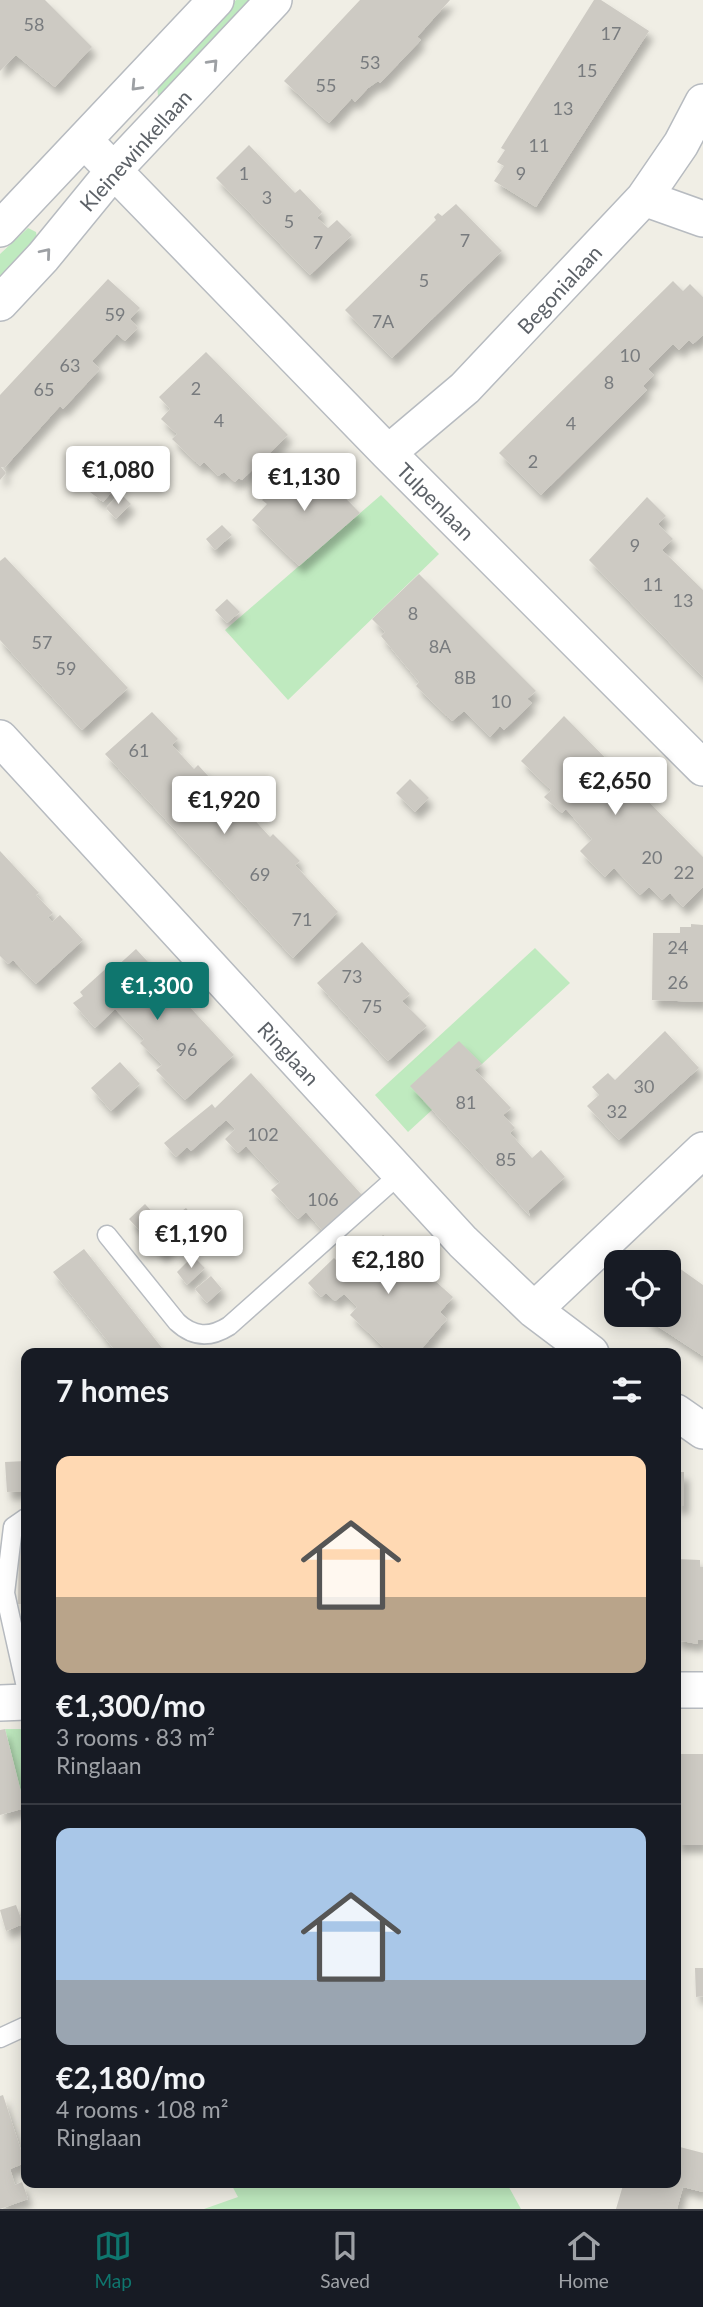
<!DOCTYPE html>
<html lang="en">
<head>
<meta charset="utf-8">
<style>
	:root { --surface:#171b24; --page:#242831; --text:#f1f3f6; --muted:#9ea1a6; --line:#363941; --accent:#0f766e }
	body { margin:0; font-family:Lato,sans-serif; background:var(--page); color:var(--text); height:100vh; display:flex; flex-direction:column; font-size:26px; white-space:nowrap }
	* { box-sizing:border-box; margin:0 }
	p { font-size:23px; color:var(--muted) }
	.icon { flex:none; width:38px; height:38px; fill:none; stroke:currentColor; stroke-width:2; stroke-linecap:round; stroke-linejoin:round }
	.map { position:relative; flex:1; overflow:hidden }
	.drawer { position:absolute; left:21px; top:1348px; width:660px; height:840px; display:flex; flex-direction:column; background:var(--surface); border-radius:14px; box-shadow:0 4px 18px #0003 }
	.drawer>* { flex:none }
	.buttons { position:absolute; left:604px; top:1250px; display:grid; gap:14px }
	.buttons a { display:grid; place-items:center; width:77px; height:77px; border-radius:14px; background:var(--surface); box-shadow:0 4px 18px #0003; font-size:35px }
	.price { position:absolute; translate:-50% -60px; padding:0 16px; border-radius:7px; background:#fff; color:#222; font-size:23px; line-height:46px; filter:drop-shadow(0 2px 4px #0008) }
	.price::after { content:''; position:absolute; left:50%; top:42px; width:21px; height:16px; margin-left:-10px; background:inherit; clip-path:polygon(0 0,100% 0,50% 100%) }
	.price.on { background:var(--accent); color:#fff }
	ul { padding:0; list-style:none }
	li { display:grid; align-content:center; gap:14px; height:371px; padding:0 35px }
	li+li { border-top:2px solid var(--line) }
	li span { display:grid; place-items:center; height:217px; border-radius:14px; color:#555 }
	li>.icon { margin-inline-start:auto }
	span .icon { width:126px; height:126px; fill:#fffc; stroke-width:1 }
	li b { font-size:30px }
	h2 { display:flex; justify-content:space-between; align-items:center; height:84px; padding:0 35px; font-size:30px }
	.menu { display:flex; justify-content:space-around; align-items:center; height:98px; border-top:2px solid var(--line); background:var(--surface); font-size:19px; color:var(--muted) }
	.menu a { display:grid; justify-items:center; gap:4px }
	.menu .on { color:var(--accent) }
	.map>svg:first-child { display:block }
	.green { fill:#bfeabf }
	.building { fill:#cdcac3; filter:url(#shadow) }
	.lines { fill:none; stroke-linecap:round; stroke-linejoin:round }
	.lane-casing { stroke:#b7bbc0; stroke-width:21 }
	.street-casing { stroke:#b7bbc0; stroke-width:38 }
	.lane { stroke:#fff; stroke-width:18 }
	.street { stroke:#fff; stroke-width:35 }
	.oneway { stroke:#9da0a4 }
	.labels { text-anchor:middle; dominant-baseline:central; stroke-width:7; stroke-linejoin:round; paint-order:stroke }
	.number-label { font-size:18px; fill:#787b7e }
	.street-label { font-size:21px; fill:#5c6167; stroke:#fff }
</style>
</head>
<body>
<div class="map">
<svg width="703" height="2209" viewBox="0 0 703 2209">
	<defs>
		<filter id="shadow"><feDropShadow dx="4.5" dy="8" stdDeviation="3.5" flood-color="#0004"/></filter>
	</defs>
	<rect width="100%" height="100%" fill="#f0eee5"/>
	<path class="green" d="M236,0H258L161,98L158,96L157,85Z
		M28,228L36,232L37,238L0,279V254Z
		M381,495L439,554L288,700L225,630Z
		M535,948L570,983L408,1132L375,1095Z
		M5,1729H26V1812L25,1808Z
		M230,2182H506L521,2209H204L238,2197Z"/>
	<path class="building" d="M0,0H45L92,47L55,87L16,55L0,71Z
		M360,0H450L417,37L421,40L380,83L378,81L368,88L355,102L352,98L329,123L284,81Z
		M594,0H601L649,31L536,207L494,181L504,166L497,162L505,150L501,148Z
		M249,145L295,193L300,189L322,212L317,218L328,228L337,220L352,235L310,275L216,178Z
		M456,204L502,251L392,358L345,310L436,220L434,217L438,213L442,216Z
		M108,279L140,308L130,319L138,328L125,341L117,334L92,361L100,369L63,409L60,406L5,467H1L6,473L0,480V395Z
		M673,281L683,291L690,284L703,297V335L693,344L689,340L679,350L673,344L648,369L654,375L643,386L647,390L541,495L499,453Z
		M206,352L288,435L242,480L239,478L235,482L224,472L218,476L204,462L200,466L172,439L177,434L161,419L170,409L159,397Z
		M307,459L360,513L299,566L252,520L267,504L262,500Z
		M103,477L115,488L103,502L90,492Z
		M120,493L131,504L116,519L106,508Z
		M647,497L666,516L658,524L673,539L662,550L703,590V677L589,560Z
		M222,525L232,535L215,550L206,539Z
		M5,557L128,688L82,730L0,640V561Z
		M419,574L536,691L527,699L532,703L504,730L500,726L490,737L464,711L452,721L416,686L419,682L381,636L385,632L372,619Z
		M227,599L240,612L227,623L215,610Z
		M152,712L178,739L172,745L194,769L198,765L246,817L249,814L270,837L273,834L300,861L295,865L338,912L293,958L105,754Z
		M564,716L703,857V887L683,907L670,893L662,900L649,887L640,895L614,868L605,877L580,851L592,839L566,809L562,813L544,797L551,790L521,761Z
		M410,779L429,798L415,812L396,793Z
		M0,851L39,893L36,895L53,913L48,917L52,922L60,915L83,940L36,984L13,960L8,964L0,956Z
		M691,924L703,925V1002L652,1000L653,933H680V927H691Z
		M362,942L410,994L402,1001L427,1026L388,1061L317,983Z
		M136,949L234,1055L185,1100L156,1070L162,1065L140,1043L144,1039L115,1009L95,1028L73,1003L83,996L80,992L111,964L115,968Z
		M665,1031L699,1068L619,1140L587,1106L599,1095L592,1087L608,1073L615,1080Z
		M459,1041L482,1064L475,1070L511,1108L503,1115L515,1128L510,1133L532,1158L541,1150L565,1177L528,1211L530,1216L410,1086Z
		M120,1062L140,1084L111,1111L91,1088Z
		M251,1073L362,1195L323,1231L306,1212L298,1219L271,1190L280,1182L246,1146L238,1153L225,1139L235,1129L226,1120L191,1151L187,1147L176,1157L164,1143L212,1104L215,1108Z
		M145,1204L178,1240L162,1255L129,1219Z
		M186,1208L196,1220L182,1232L171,1219Z
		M383,1235L407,1252L405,1254L453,1297L440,1312L447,1319L418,1353H390L350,1315L357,1307L344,1294L335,1301L326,1293L321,1297L308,1283L334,1258L346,1270Z
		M84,1249L166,1353H117L53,1272Z
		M193,1256L205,1268L187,1285L177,1272Z
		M679,1268L703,1285V1356L645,1318L648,1314H668V1283Z
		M211,1276L222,1289L207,1303L195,1289Z
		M26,1461V1491L7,1492L5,1462Z
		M676,1472H684V1506H676Z
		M19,1548H26V1604H18Z
		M676,1559L700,1560V1567H703V1640H698V1644L676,1640Z
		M5,1729L25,1808L0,1815V1730Z
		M676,1754H703V1845H676Z
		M16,1905L23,1924L6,1931L0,1910Z
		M695,1968H703V1996L696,1997Z
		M3,2095L25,2163L10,2169L15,2185L22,2182L28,2199L0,2209V2096Z
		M676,2146L703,2153V2192L683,2187L677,2209H616L624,2182H676Z"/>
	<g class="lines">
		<g class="lane-casing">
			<path id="lane" d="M107,1235L177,1322C193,1337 210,1338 229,1326L400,1174
				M26,1518L13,1527L5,1593L26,1687
				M0,2038L26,2026"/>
		</g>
		<g class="street-casing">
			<path id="street" d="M85,141L388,453L703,768
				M644,198L703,219
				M0,229L216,0
				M0,303L43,257L115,169L274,0
				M388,453L465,388L644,198L681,144L703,102
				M0,738L463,1242L534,1310L591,1353
				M534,1310L703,1150
				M676,1412L703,1431
				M676,1690H703
				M0,1703L26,1702"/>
		</g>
		<use href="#lane" class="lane"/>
		<use href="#street" class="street"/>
	</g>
	<defs><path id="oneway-chevron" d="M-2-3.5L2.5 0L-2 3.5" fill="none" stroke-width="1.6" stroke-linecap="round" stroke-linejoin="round" transform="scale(1.75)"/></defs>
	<g class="oneway">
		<use href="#oneway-chevron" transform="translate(213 64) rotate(-47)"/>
		<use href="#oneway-chevron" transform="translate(136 86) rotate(133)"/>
		<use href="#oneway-chevron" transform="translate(46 253) rotate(-50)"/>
	</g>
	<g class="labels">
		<g class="number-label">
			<text x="34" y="24">58</text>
			<text x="611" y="33">17</text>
			<text x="370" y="62">53</text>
			<text x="587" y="70">15</text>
			<text x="326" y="85">55</text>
			<text x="563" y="108">13</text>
			<text x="539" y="145">11</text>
			<text x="244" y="173">1</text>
			<text x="521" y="173">9</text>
			<text x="267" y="197">3</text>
			<text x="289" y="221">5</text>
			<text x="465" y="240">7</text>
			<text x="318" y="242">7</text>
			<text x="424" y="280">5</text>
			<text x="115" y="314">59</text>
			<text x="383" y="321">7A</text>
			<text x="630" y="355">10</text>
			<text x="70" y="365">63</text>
			<text x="609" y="382">8</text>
			<text x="196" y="388">2</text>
			<text x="44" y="389">65</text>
			<text x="219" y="420">4</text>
			<text x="571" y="423">4</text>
			<text x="533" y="461">2</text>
			<text x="635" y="545">9</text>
			<text x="653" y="584">11</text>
			<text x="683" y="600">13</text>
			<text x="413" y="613">8</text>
			<text x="42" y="642">57</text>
			<text x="440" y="646">8A</text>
			<text x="66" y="668">59</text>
			<text x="465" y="677">8B</text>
			<text x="501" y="701">10</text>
			<text x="139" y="750">61</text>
			<text x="652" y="857">20</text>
			<text x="684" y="872">22</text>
			<text x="260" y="874">69</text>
			<text x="302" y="919">71</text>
			<text x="678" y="947">24</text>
			<text x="352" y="976">73</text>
			<text x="678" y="982">26</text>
			<text x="372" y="1006">75</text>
			<text x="187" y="1049">96</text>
			<text x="644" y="1086">30</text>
			<text x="466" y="1102">81</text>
			<text x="617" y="1111">32</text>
			<text x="263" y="1134">102</text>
			<text x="506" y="1159">85</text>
			<text x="323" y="1199">106</text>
		</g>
		<g class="street-label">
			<text transform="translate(135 150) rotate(-48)">Kleinewinkellaan</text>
			<text transform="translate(559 289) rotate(-47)">Begonialaan</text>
			<text transform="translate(436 501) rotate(45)">Tulpenlaan</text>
			<text transform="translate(289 1053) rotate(47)">Ringlaan</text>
		</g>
	</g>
</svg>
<div class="buttons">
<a><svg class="icon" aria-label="locate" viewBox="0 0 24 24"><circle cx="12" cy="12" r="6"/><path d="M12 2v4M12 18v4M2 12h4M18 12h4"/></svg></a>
</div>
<b class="price" style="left:118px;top:506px">€1,080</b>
<b class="price" style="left:304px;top:513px">€1,130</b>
<b class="price" style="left:615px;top:817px">€2,650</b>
<b class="price" style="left:224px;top:836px">€1,920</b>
<b class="price on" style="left:157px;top:1022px">€1,300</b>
<b class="price" style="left:191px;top:1270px">€1,190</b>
<b class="price" style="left:388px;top:1296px">€2,180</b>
<section class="drawer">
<h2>7 homes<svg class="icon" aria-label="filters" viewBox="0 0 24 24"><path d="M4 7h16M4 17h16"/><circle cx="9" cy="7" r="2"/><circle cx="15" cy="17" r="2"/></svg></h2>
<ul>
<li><span style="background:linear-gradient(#ffd9b3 65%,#b9a48a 0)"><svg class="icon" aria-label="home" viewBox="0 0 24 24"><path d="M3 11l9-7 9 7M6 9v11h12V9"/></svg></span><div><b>€1,300/mo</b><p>3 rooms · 83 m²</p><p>Ringlaan</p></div></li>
<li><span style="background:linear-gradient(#a9c7e8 70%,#9aa5b1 0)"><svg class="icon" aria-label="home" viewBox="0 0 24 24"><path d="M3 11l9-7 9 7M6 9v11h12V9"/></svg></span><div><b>€2,180/mo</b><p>4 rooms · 108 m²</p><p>Ringlaan</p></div></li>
</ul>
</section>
</div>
<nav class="menu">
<a class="on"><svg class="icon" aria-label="map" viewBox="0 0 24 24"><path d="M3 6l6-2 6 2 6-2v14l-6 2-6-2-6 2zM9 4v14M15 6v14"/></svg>Map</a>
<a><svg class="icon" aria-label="saved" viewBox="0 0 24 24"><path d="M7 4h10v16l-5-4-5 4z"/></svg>Saved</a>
<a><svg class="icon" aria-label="home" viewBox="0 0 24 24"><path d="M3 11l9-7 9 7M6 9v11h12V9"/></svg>Home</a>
</nav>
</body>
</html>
